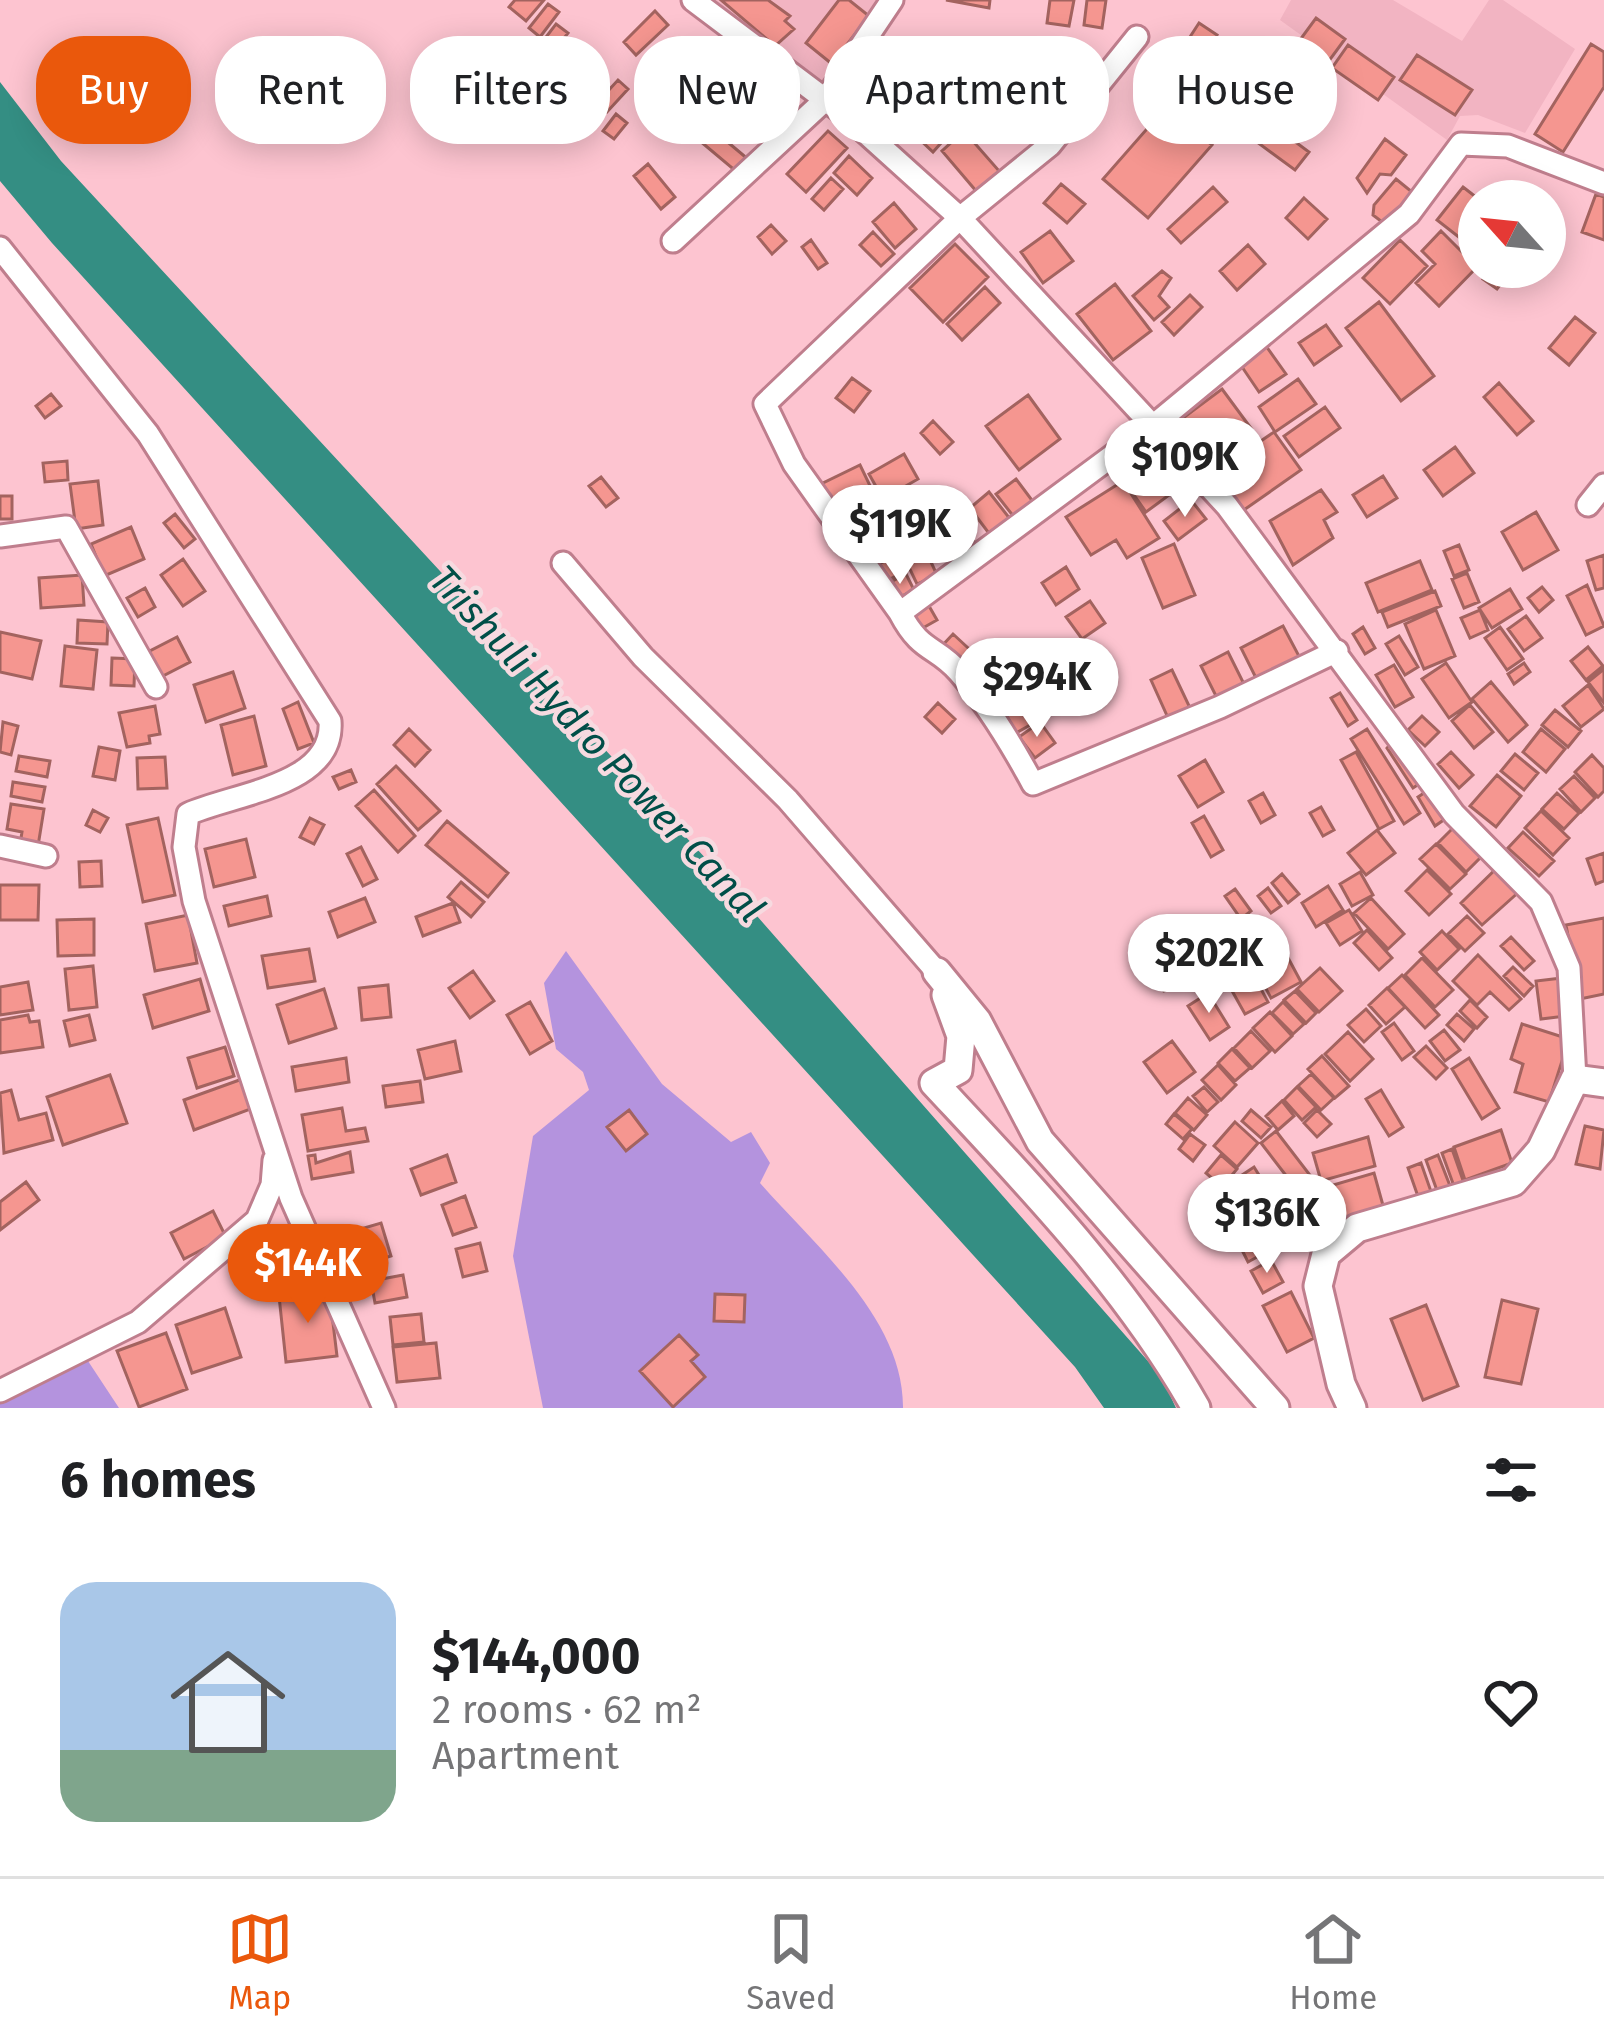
<!DOCTYPE html>
<html lang="en">
<head>
<meta charset="utf-8">
<style>
	:root { --surface:#fff; --page:#f6f6f6; --text:#202124; --muted:#757577; --line:#e0e0e0; --accent:#ea580c }
	body { margin:0; font-family:"Fira Sans",sans-serif; background:var(--page); color:var(--text); height:100vh; display:flex; flex-direction:column; font-size:45px; white-space:nowrap }
	* { box-sizing:border-box; margin:0 }
	p { font-size:39px; color:var(--muted) }
	.icon { flex:none; width:66px; height:66px; fill:none; stroke:currentColor; stroke-width:2; stroke-linecap:round; stroke-linejoin:round }
	.map { position:relative; height:1408px; overflow:hidden }
	.details { display:flex; flex-direction:column; background:var(--surface); flex:1 }
	.details>* { flex:none }
	.banner { position:absolute; left:36px; top:36px; width:1533px; height:108px; display:flex; gap:24px }
	.needle { width:78px; rotate:297deg }
	.buttons { position:absolute; left:1458px; top:180px; display:grid; gap:24px }
	.buttons a { display:grid; place-items:center; width:108px; height:108px; border-radius:50%; background:var(--surface); box-shadow:0 6px 30px #0003; font-size:60px }
	.price { position:absolute; translate:-50% -102px; padding:0 27px; border-radius:42px; background:#fff; color:#222; font-size:39px; line-height:78px; filter:drop-shadow(0 3px 6px #0008) }
	.price::after { content:''; position:absolute; left:50%; top:72px; width:36px; height:27px; margin-left:-18px; background:inherit; clip-path:polygon(0 0,100% 0,50% 100%) }
	.price.current { background:var(--accent); color:#fff }
	ul { padding:0; list-style:none }
	li { display:flex; align-items:center; gap:36px; height:300px; padding:0 60px }
	li+li { border-top:3px solid var(--line) }
	li span { display:grid; place-items:center; flex:none; width:336px; height:240px; border-radius:36px; color:#555 }
	li>.icon { margin-inline-start:auto }
	span .icon { width:144px; height:144px; fill:#fffc; stroke-width:1 }
	li b { font-size:51px }
	h2 { display:flex; justify-content:space-between; align-items:center; height:144px; padding:0 60px; font-size:51px }
	.pill { padding:0 42px; border-radius:48px; background:var(--surface); box-shadow:0 6px 30px #0003; font-size:42px; line-height:108px }
	.pill.current { background:var(--accent); color:#fff }
	.menu { display:flex; justify-content:space-around; align-items:center; height:168px; border-top:3px solid var(--line); background:var(--surface); font-size:33px; color:var(--muted) }
	.menu a { display:grid; justify-items:center; gap:6px }
	.menu .current { color:var(--accent) }
	.map>svg:first-child { display:block }
	.built { fill:#f2b4c2 }
	.green { fill:#b493de }
	.water { fill:#348e83 }
	.building { fill:#f59690; stroke:#a3635f; stroke-width:3 }
	.lines { fill:none; stroke-linecap:round; stroke-linejoin:round }
	.minor-casing { stroke:#bf7e8d; stroke-width:27 }
	.tertiary-casing { stroke:#bf7e8d; stroke-width:33 }
	.minor { stroke:#fff; stroke-width:21 }
	.tertiary { stroke:#fff; stroke-width:27 }
	.labels { text-anchor:middle; dominant-baseline:central; stroke-width:9; stroke-linejoin:round; paint-order:stroke }
	.water-label { font-size:39px; font-style:italic; fill:#004f48; stroke:#f7dae0 }
</style>
</head>
<body>
<div class="map">
<svg width="1604" height="1408" viewBox="0 0 1604 1408">
	<rect width="100%" height="100%" fill="#fdc4d0"/>
	<path class="built" d="M710,0H884L820,87Z
		M1291,0H1393L1462,41L1489,0H1503L1575,49L1525,133L1478,115L1460,116L1447,140L1280,20Z"/>
	<path class="green" d="M566,951L662,1084L731,1142L751,1132L770,1163L760,1183C815,1246 904,1319 903,1408H543L513,1256L533,1136L589,1090L583,1072L556,1049L544,983Z
		M88,1361L119,1408H0V1403Z"/>
	<path class="water" d="M0,82L61,161L721,875L1161,1376L1176,1408H1104L1075,1367L52,243L0,181Z"/>
	<path class="building" d="M515,0H544L526,21L509,7Z
		M721,0H768L790,16L785,21L794,29L775,46Z
		M839,0H849L869,16L832,64L806,43Z
		M946,0H990L989,8Z
		M1050,0H1074L1069,26L1047,23Z
		M1087,0H1106L1102,28L1084,25Z
		M548,4L559,12L540,37L529,28Z
		M655,11L668,25L636,55L624,42Z
		M1316,18L1345,39L1326,65L1297,44Z
		M1199,23L1217,35L1180,92L1162,80Z
		M556,24L568,33L545,63L533,54Z
		M988,41L1020,75L971,127L950,105L976,69L970,60Z
		M1591,44L1604,52V87L1563,152L1535,134Z
		M1348,45L1394,77L1378,100L1332,68Z
		M884,53L916,85L887,113L856,81Z
		M1417,55L1472,90L1455,115L1400,80Z
		M1252,70L1280,86L1269,105L1241,88Z
		M1205,75L1309,152L1295,170L1192,94Z
		M618,80L628,89L607,112L597,103Z
		M768,90L787,109L769,127L750,109Z
		M1167,106L1212,145L1148,218L1103,179Z
		M616,114L627,123L614,139L603,131Z
		M705,123L749,160L738,173L694,136Z
		M921,125L941,143L933,152L914,134Z
		M828,131L847,148L806,192L787,174Z
		M964,131L1000,172L977,192L942,151Z
		M1385,139L1406,155L1391,175L1380,174L1367,193L1357,178Z
		M849,156L872,178L857,195L834,173Z
		M648,164L675,197L661,209L634,176Z
		M831,178L843,189L824,210L812,199Z
		M1396,179L1412,192L1386,225L1373,215L1374,205Z
		M1061,184L1085,204L1067,223L1044,203Z
		M1213,187L1227,202L1181,243L1168,229Z
		M1463,187L1481,201L1460,238L1437,220Z
		M1596,194L1604,197V240L1582,232Z
		M1304,198L1327,219L1308,239L1286,218Z
		M894,203L916,229L895,248L873,222Z
		M771,225L786,241L772,254L758,237Z
		M1050,231L1073,261L1043,283L1021,252Z
		M1441,231L1477,267L1439,306L1416,283L1435,264L1422,251Z
		M873,232L894,254L881,266L860,245Z
		M811,240L827,263L818,269L802,247Z
		M1400,240L1427,266L1390,304L1363,278Z
		M955,244L988,277L943,322L910,288Z
		M1248,245L1265,264L1237,290L1220,271Z
		M1491,267L1507,276L1497,289L1483,279Z
		M1162,271L1171,278L1159,296L1169,307L1154,320L1133,296Z
		M1115,284L1151,331L1113,360L1077,314Z
		M985,287L1000,303L962,340L947,324Z
		M1190,295L1202,307L1174,335L1162,322Z
		M1379,302L1434,376L1401,401L1346,328Z
		M1575,317L1595,333L1569,365L1549,348Z
		M1326,325L1341,346L1314,365L1299,343Z
		M1266,346L1286,374L1259,392L1240,364Z
		M852,378L870,391L854,412L836,398Z
		M1298,379L1316,404L1275,432L1259,407Z
		M1499,383L1533,421L1517,435L1484,397Z
		M1222,389L1253,431L1206,466L1175,424Z
		M51,394L61,406L45,418L36,406Z
		M1028,395L1060,439L1019,470L986,426Z
		M1325,407L1340,428L1299,457L1284,436Z
		M933,421L953,442L940,454L921,433Z
		M1274,432L1301,470L1241,512L1214,473Z
		M1151,447L1180,487L1146,512L1117,471Z
		M1455,447L1474,473L1443,496L1424,470Z
		M904,454L918,479L883,499L869,474Z
		M67,461L68,480L45,482L43,463Z
		M860,465L875,496L834,516L819,485Z
		M1383,476L1397,498L1367,517L1353,495Z
		M601,477L618,498L606,507L589,486Z
		M1016,479L1034,503L1014,517L996,494Z
		M98,481L103,525L76,529L70,484Z
		M1123,481L1159,538L1127,558L1116,540L1091,555L1066,517Z
		M1321,490L1337,512L1324,520L1333,538L1293,565L1270,521Z
		M989,492L1014,524L994,540L970,508Z
		M0,496H12V519H0Z
		M878,496L893,527L862,542L847,511Z
		M1191,500L1206,519L1178,540L1164,521Z
		M1536,512L1558,550L1523,570L1502,532Z
		M175,514L195,539L184,548L164,523Z
		M956,518L977,546L957,561L936,534Z
		M131,527L144,559L104,576L91,544Z
		M1174,544L1195,595L1163,608L1142,558Z
		M1459,545L1469,570L1454,576L1444,551Z
		M925,549L937,575L917,584L905,559Z
		M1604,555V588L1596,590L1587,561Z
		M895,556L903,573L885,581L877,565Z
		M183,559L205,591L183,606L161,575Z
		M1420,561L1432,590L1378,612L1366,583Z
		M1066,567L1079,589L1056,605L1042,583Z
		M1467,573L1479,602L1464,608L1452,579Z
		M906,574L914,590L894,600L887,584Z
		M82,575L84,605L41,608L39,578Z
		M1587,585L1604,626L1586,635L1567,596Z
		M1542,587L1553,600L1539,612L1528,598Z
		M145,588L155,607L138,617L127,598Z
		M1510,589L1522,609L1492,628L1479,608Z
		M1435,591L1441,606L1388,627L1382,612Z
		M1090,601L1105,623L1082,639L1066,617Z
		M929,606L937,620L921,629L913,615Z
		M1436,610L1455,656L1424,669L1405,624Z
		M1480,610L1488,630L1470,638L1461,618Z
		M1526,616L1542,638L1524,651L1508,629Z
		M78,620L108,622L107,644L77,643Z
		M1283,626L1300,658L1257,680L1241,648Z
		M1363,627L1375,648L1365,654L1353,634Z
		M1500,627L1523,659L1507,670L1485,638Z
		M0,632L41,641L32,679L0,672Z
		M953,634L980,659L967,673L940,648Z
		M1399,636L1418,667L1405,675L1386,644Z
		M177,637L190,662L159,678L146,653Z
		M65,646L97,650L93,689L61,686Z
		M1588,647L1603,666L1586,680L1571,661Z
		M1228,652L1244,684L1217,698L1201,666Z
		M112,658L135,659L134,686L111,685Z
		M987,662L1002,679L987,693L972,676Z
		M1446,663L1472,702L1449,718L1422,679Z
		M1524,663L1530,672L1514,684L1508,674Z
		M1394,665L1413,697L1395,707L1376,675Z
		M1604,669V703L1588,682Z
		M1172,670L1191,710L1169,720L1151,680Z
		M233,672L245,708L206,722L194,685Z
		M1007,682L1020,697L1002,713L989,697Z
		M1491,682L1527,725L1508,742L1472,699Z
		M1588,685L1604,709L1581,727L1563,706Z
		M1340,693L1357,720L1348,726L1331,698Z
		M298,702L314,743L298,749L283,709Z
		M1028,702L1039,720L1016,733L1006,715Z
		M938,703L955,719L942,733L925,717Z
		M1470,705L1493,732L1474,748L1452,721Z
		M155,706L160,734L149,736L150,743L127,747L119,713Z
		M1555,710L1581,731L1568,747L1542,725Z
		M254,716L266,766L233,775L221,725Z
		M1422,716L1439,732L1425,746L1408,730Z
		M3,722L18,726L11,755L0,752Z
		M1040,722L1055,743L1035,758L1019,737Z
		M409,729L430,750L415,766L394,745Z
		M1367,729L1420,813L1404,824L1351,739Z
		M1541,729L1565,749L1546,772L1523,752Z
		M1393,741L1419,784L1413,788L1387,748Z
		M99,747L120,751L115,780L93,776Z
		M1356,752L1394,821L1379,829L1341,760Z
		M1451,752L1473,775L1459,788L1438,764Z
		M1515,754L1538,773L1524,790L1501,771Z
		M1592,755L1604,768V791L1598,797L1575,772Z
		M19,756L50,761L47,777L16,771Z
		M165,757L167,788L138,789L137,758Z
		M1205,760L1223,792L1198,807L1179,776Z
		M396,766L440,811L418,830L377,784Z
		M351,770L356,782L339,789L333,777Z
		M1497,775L1521,796L1496,827L1470,806Z
		M1574,776L1595,798L1581,812L1560,789Z
		M13,782L45,787L42,802L11,796Z
		M374,790L415,836L398,852L356,806Z
		M1427,791L1445,819L1435,826L1418,797Z
		M1263,793L1275,815L1261,823L1249,801Z
		M1557,793L1579,813L1564,829L1542,809Z
		M11,804L44,809L38,846L20,844L22,832L7,829Z
		M1321,807L1334,830L1323,836L1310,813Z
		M93,810L108,818L100,832L86,825Z
		M1541,811L1569,838L1553,855L1525,828Z
		M1204,816L1223,850L1211,857L1192,823Z
		M158,818L175,895L143,902L127,825Z
		M310,818L324,825L314,844L300,837Z
		M447,821L508,873L488,897L426,845Z
		M1455,826L1484,854L1466,872L1438,843Z
		M1377,830L1395,853L1366,875L1348,853Z
		M1523,832L1554,861L1539,876L1508,848Z
		M246,839L255,877L214,887L205,849Z
		M1436,844L1466,874L1450,889L1420,859Z
		M361,847L377,879L363,886L347,854Z
		M1604,853V881L1596,884L1587,859Z
		M101,861L102,886L80,887L79,862Z
		M1499,866L1521,890L1482,925L1461,903Z
		M1427,870L1451,894L1429,915L1406,891Z
		M1360,872L1373,895L1352,906L1340,884Z
		M1282,874L1299,894L1288,903L1272,883Z
		M461,882L484,902L471,917L448,897Z
		M0,885H39L38,920H0Z
		M1328,886L1343,910L1316,927L1302,903Z
		M1268,888L1281,906L1271,913L1258,896Z
		M1235,889L1251,911L1241,919L1225,896Z
		M267,896L271,916L229,926L224,906Z
		M365,898L375,922L338,937L329,912Z
		M1371,898L1404,934L1388,949L1354,913Z
		M453,903L460,922L423,936L416,917Z
		M1349,910L1362,931L1340,945L1326,923Z
		M188,915L197,963L155,971L146,924Z
		M1467,916L1484,933L1465,951L1448,934Z
		M1604,918V994L1580,999L1566,925Z
		M94,919V955L58,956L57,920Z
		M1367,930L1392,958L1379,970L1354,943Z
		M1442,931L1459,949L1437,970L1420,952Z
		M1511,937L1534,961L1524,970L1501,946Z
		M1220,948L1238,980L1217,992L1200,959Z
		M309,949L315,981L268,988L262,956Z
		M1183,954L1192,983L1164,991L1156,962Z
		M1286,954L1301,982L1271,998L1256,970Z
		M1478,955L1521,999L1509,1010L1490,992L1477,1005L1453,981Z
		M1422,958L1453,990L1435,1007L1405,975Z
		M93,966L97,1007L69,1010L65,969Z
		M1513,967L1533,986L1524,996L1504,976Z
		M1320,968L1342,991L1319,1012L1297,989Z
		M473,971L494,1001L470,1018L449,988Z
		M1402,975L1439,1015L1425,1028L1388,988Z
		M1254,976L1268,1002L1245,1014L1231,989Z
		M1562,978L1566,1016L1541,1019L1536,981Z
		M200,979L209,1011L153,1028L144,995Z
		M28,982L33,1010L0,1015V987Z
		M388,985L391,1017L362,1020L359,988Z
		M1387,988L1405,1007L1386,1024L1369,1005Z
		M324,989L336,1028L289,1043L277,1005Z
		M1295,991L1316,1013L1306,1023L1284,1000Z
		M1208,993L1229,1027L1210,1040L1188,1006Z
		M1470,1000L1487,1017L1477,1028L1460,1011Z
		M530,1002L552,1041L530,1054L507,1015Z
		M1283,1002L1304,1024L1293,1034L1272,1013Z
		M1366,1009L1381,1026L1364,1042L1348,1025Z
		M1270,1012L1292,1036L1275,1052L1253,1028Z
		M1457,1014L1474,1029L1464,1041L1447,1025Z
		M28,1015L30,1022L39,1021L43,1047L0,1053V1020Z
		M89,1015L95,1040L70,1046L64,1021Z
		M1394,1023L1414,1051L1402,1060L1382,1032Z
		M1522,1024L1569,1039L1549,1102L1515,1092L1523,1064L1511,1059Z
		M1444,1030L1460,1050L1445,1061L1430,1041Z
		M1251,1031L1270,1051L1252,1068L1234,1048Z
		M1348,1032L1373,1059L1350,1081L1325,1054Z
		M455,1041L461,1071L425,1079L418,1050Z
		M1172,1041L1195,1072L1167,1093L1144,1062Z
		M1426,1046L1447,1068L1436,1079L1414,1057Z
		M225,1047L234,1076L197,1088L188,1058Z
		M1232,1049L1250,1068L1235,1081L1218,1063Z
		M1322,1056L1349,1086L1335,1098L1308,1069Z
		M346,1058L349,1082L296,1091L292,1067Z
		M1469,1058L1499,1108L1482,1119L1452,1069Z
		M1218,1065L1236,1085L1221,1100L1202,1080Z
		M1311,1074L1334,1098L1321,1110L1298,1086Z
		M110,1075L127,1123L63,1145L47,1097Z
		M245,1078L256,1107L194,1130L184,1100Z
		M420,1081L423,1102L386,1107L383,1086Z
		M1204,1087L1218,1102L1207,1112L1193,1096Z
		M1297,1087L1316,1107L1302,1120L1284,1100Z
		M11,1090L19,1120L46,1113L53,1140L4,1153L0,1093Z
		M1381,1090L1403,1127L1389,1136L1366,1099Z
		M1188,1098L1207,1115L1194,1130L1175,1113Z
		M1282,1101L1294,1116L1278,1130L1266,1116Z
		M342,1108L346,1131L365,1128L368,1141L308,1151L302,1115Z
		M629,1110L647,1134L626,1151L607,1127Z
		M1251,1110L1271,1127L1261,1138L1242,1121Z
		M1317,1110L1331,1124L1317,1137L1304,1123Z
		M1174,1114L1192,1129L1183,1139L1166,1124Z
		M1235,1122L1258,1143L1237,1167L1214,1146Z
		M1585,1126L1604,1130L1600,1169L1576,1164Z
		M1501,1130L1512,1163L1465,1180L1454,1147Z
		M1276,1131L1316,1183L1301,1195L1261,1143Z
		M1190,1134L1205,1145L1193,1161L1179,1149Z
		M1368,1137L1375,1166L1321,1181L1313,1153Z
		M1452,1149L1465,1186L1455,1189L1442,1153Z
		M350,1152L353,1172L312,1179L308,1156L315,1155L316,1163Z
		M447,1155L456,1182L421,1195L411,1169Z
		M1221,1155L1237,1169L1222,1187L1206,1173Z
		M1438,1155L1452,1191L1439,1196L1426,1160Z
		M1421,1163L1434,1200L1421,1205L1408,1168Z
		M1254,1167L1277,1204L1250,1221L1227,1185Z
		M1374,1173L1384,1209L1333,1224L1323,1188Z
		M26,1182L39,1200L0,1230V1202Z
		M1318,1193L1330,1220L1303,1232L1291,1204Z
		M465,1196L476,1227L453,1235L442,1205Z
		M1235,1199L1242,1218L1222,1226L1214,1207Z
		M213,1211L226,1237L184,1259L171,1233Z
		M381,1223L391,1256L343,1271L333,1237Z
		M1261,1237L1268,1251L1248,1262L1241,1248Z
		M480,1243L487,1271L463,1277L456,1249Z
		M1271,1260L1283,1282L1263,1293L1251,1271Z
		M403,1275L407,1297L375,1303L371,1281Z
		M329,1290L337,1356L286,1362L279,1296Z
		M1291,1292L1314,1338L1287,1352L1263,1306Z
		M715,1294L745,1295L744,1322L714,1321Z
		M1502,1300L1538,1309L1521,1384L1485,1377Z
		M1426,1305L1458,1386L1423,1400L1391,1319Z
		M225,1308L241,1357L192,1373L176,1325Z
		M421,1314L424,1342L393,1345L390,1317Z
		M166,1333L187,1389L139,1407L117,1351Z
		M679,1335L698,1355L691,1361L705,1377L673,1407L640,1371Z
		M436,1343L440,1378L397,1382L393,1347Z"/>
	<g class="lines">
		<g class="minor-casing">
			<path id="minor" d="M693,0L847,116L960,218L1227,506L1454,814L1541,902L1569,968L1575,1079
				M673,241L825,100L892,0
				M0,248L148,434L330,721C335,785 236,793 188,814L184,847L194,901L291,1198L384,1408
				M1588,505L1604,485
				M0,536L66,527L156,687
				M563,563L643,657L788,800L937,972
				M900,613L794,464L765,404L960,218L1050,145L1137,37
				M1337,651L1220,707L1033,784C1012,745 989,706 959,672C935,645 921,653 900,613L1154,425L1409,214L1461,144L1508,146L1604,183
				M0,846L46,856
				M0,1391L138,1322L257,1220L272,1185L274,1160"/>
		</g>
		<g class="tertiary-casing">
			<path id="tertiary" d="M937,972L977,1021L1040,1141L1275,1408
				M946,995L961,1036L958,1070L934,1083C1029,1185 1127,1286 1196,1408
				M1352,1408L1341,1384L1318,1286L1326,1254L1357,1228L1513,1182L1541,1150L1575,1079L1604,1083"/>
		</g>
		<use href="#minor" class="minor"/>
		<use href="#tertiary" class="tertiary"/>
	</g>
	<g class="labels">
		<g class="water-label">
			<text transform="translate(597 744) rotate(47)">Trishuli Hydro Power Canal</text>
		</g>
	</g>
</svg>
<div class="buttons">
<a><svg class="needle" viewBox="-14 -14 28 28"><path d="M0-13l5 13h-10z" fill="#e53935"/><path d="M0 13l5-13h-10z" fill="#757577"/></svg></a>
</div>
<b class="price" style="left:1185px;top:520px">$109K</b>
<b class="price" style="left:900px;top:587px">$119K</b>
<b class="price" style="left:1037px;top:740px">$294K</b>
<b class="price" style="left:1209px;top:1016px">$202K</b>
<b class="price" style="left:1267px;top:1276px">$136K</b>
<b class="price current" style="left:308px;top:1326px">$144K</b>
<div class="banner">
<a class="pill current">Buy</a>
<a class="pill">Rent</a>
<a class="pill">Filters</a>
<a class="pill">New</a>
<a class="pill">Apartment</a>
<a class="pill">House</a>
</div>
</div>
<section class="details">
<h2>6 homes<svg class="icon" aria-label="filters" viewBox="0 0 24 24"><path d="M4 7h16M4 17h16"/><circle cx="9" cy="7" r="2"/><circle cx="15" cy="17" r="2"/></svg></h2>
<ul>
<li><span style="background:linear-gradient(#a9c7e8 70%,#7fa58c 0)"><svg class="icon" aria-label="home" viewBox="0 0 24 24"><path d="M3 11l9-7 9 7M6 9v11h12V9"/></svg></span><div><b>$144,000</b><p>2 rooms · 62 m²</p><p>Apartment</p></div><svg class="icon" aria-label="heart" viewBox="0 0 24 24"><path d="M12 20l-8-8c-3-5 5-10 8-4 3-6 11-1 8 4z"/></svg></li>
</ul>
</section>
<nav class="menu">
<a class="current"><svg class="icon" aria-label="map" viewBox="0 0 24 24"><path d="M3 6l6-2 6 2 6-2v14l-6 2-6-2-6 2zM9 4v14M15 6v14"/></svg>Map</a>
<a><svg class="icon" aria-label="saved" viewBox="0 0 24 24"><path d="M7 4h10v16l-5-4-5 4z"/></svg>Saved</a>
<a><svg class="icon" aria-label="home" viewBox="0 0 24 24"><path d="M3 11l9-7 9 7M6 9v11h12V9"/></svg>Home</a>
</nav>
</body>
</html>
